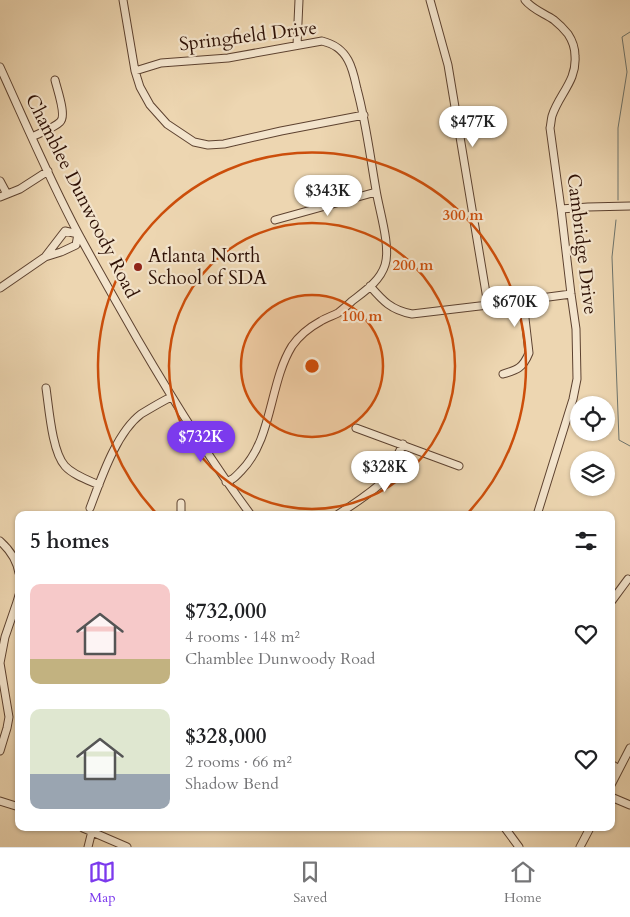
<!DOCTYPE html>
<html lang="en">
<head>
<meta charset="utf-8">
<style>
	:root { --surface:#fff; --page:#f6f6f6; --text:#202124; --muted:#757577; --line:#e0e0e0; --accent:#7c3aed }
	body { margin:0; font-family:Cardo,serif; background:var(--page); color:var(--text); height:100vh; display:flex; flex-direction:column; font-size:19px; white-space:nowrap }
	* { box-sizing:border-box; margin:0 }
	p { font-size:16px; color:var(--muted) }
	.icon { flex:none; width:28px; height:28px; fill:none; stroke:currentColor; stroke-width:2; stroke-linecap:round; stroke-linejoin:round }
	.map { position:relative; flex:1; overflow:hidden }
	.panel { position:absolute; left:15px; top:511px; width:600px; height:320px; display:flex; flex-direction:column; background:var(--surface); border-radius:10px; box-shadow:0 1px 4px #0004 }
	.panel>* { flex:none }
	.buttons { position:absolute; left:570px; top:396px; display:grid; gap:10px }
	.buttons a { display:grid; place-items:center; width:45px; height:45px; border-radius:50%; background:var(--surface); box-shadow:0 1px 4px #0004; font-size:25px }
	.price { position:absolute; translate:-50% -42px; padding:0 11px; border-radius:18px; background:#fff; color:#222; font-size:16px; line-height:32px; filter:drop-shadow(0 1px 2px #0008) }
	.price::after { content:''; position:absolute; left:50%; top:30px; width:15px; height:11px; margin-left:-8px; background:inherit; clip-path:polygon(0 0,100% 0,50% 100%) }
	.price.on { background:var(--accent); color:#fff }
	ul { padding:0; list-style:none }
	li { display:flex; align-items:center; gap:15px; height:125px; padding:0 15px }
	li span { display:grid; place-items:center; flex:none; width:140px; height:100px; border-radius:10px; color:#555 }
	li>.icon { margin-inline-start:auto }
	span .icon { width:60px; height:60px; fill:#fffc; stroke-width:1 }
	li b { font-size:21px }
	h2 { display:flex; justify-content:space-between; align-items:center; height:60px; padding:0 15px; font-size:21px }
	.dock { display:flex; justify-content:space-around; align-items:center; height:70px; border-top:1px solid var(--line); background:var(--surface); font-size:14px; color:var(--muted) }
	.dock a { display:grid; justify-items:center; gap:2px }
	.dock .on { color:var(--accent) }
	.map>svg:first-child { display:block }
	.lines { fill:none; stroke-linecap:round; stroke-linejoin:round }
	.stream { stroke:#6e756d; stroke-width:1 }
	.minor-casing { stroke:#5d4230; stroke-width:9 }
	.minor { stroke:#f3e4cc; stroke-width:7 }
	.ring { fill:none; stroke:#cc4e0b; stroke-width:2.5 }
	.poi-dot { fill:#8f2418; stroke:#f3e4cc; stroke-width:2 }
	.labels { text-anchor:middle; dominant-baseline:central; stroke-width:4.5; stroke-linejoin:round; paint-order:stroke }
	.street-label { font-size:19px; fill:#2d1005; stroke:#f3e4cc }
	.poi-label { font-size:19px; fill:#2d1005; stroke:#f3e4cc; text-anchor:start }
	.centre { fill:#cc4e0b; stroke:#f3e4cc; stroke-width:2.5 }
	.ring-label { font-size:15px; text-anchor:middle; font-weight:bold; fill:#cc4e0b; stroke:#f3e4cc; stroke-width:4.5; stroke-linejoin:round; paint-order:stroke }
</style>
</head>
<body>
<div class="map">
<svg width="630" height="847" viewBox="0 0 630 847">
	<rect width="100%" height="100%" fill="#edd6b1"/>
	<filter id="stains"><feTurbulence type="fractalNoise" baseFrequency=".004" numOctaves="4"/><feColorMatrix values="0 0 0 0 .2 0 0 0 0 .09 0 0 0 0 .02 0 0 0 .5 -.17"/></filter>
	<radialGradient id="worn" r=".72"><stop offset=".6" stop-color="#630" stop-opacity="0"/><stop offset="1" stop-color="#630" stop-opacity=".3"/></radialGradient>
	<g class="lines">
		<path class="stream" d="M618,200V128L627,72L622,37L630,32
			M616,220L612,257L619,440L630,446"/>
		<g class="minor-casing">
			<path id="minor" d="M123,0L135,71L140,87L150,105L167,124L194,142L208,145L224,144L281,131L364,115
				M430,0L448,65L488,305
				M525,0C533,10 544,13 554,20C559,24 564,29 568,34C572,40 575,48 575,56C577,81 559,94 552,116C551,120 551,124 550,128L561,209L571,294L576,329L577,379L573,399L537,515
				M297,45L299,0
				M0,67C26,124 50,181 79,235C98,270 118,305 138,340C173,400 209,459 251,515
				M135,71L161,63L228,58L322,41C334,44 342,49 348,60C353,69 355,80 357,89C366,122 370,156 376,190C379,210 391,246 385,265C380,281 365,291 352,301C348,305 343,309 338,313C332,316 326,318 321,321C310,327 299,336 292,346C269,383 273,439 241,471C235,477 234,479 226,482
				M32,137C39,133 54,128 60,122C67,116 57,89 55,80
				M0,181L7,194
				M0,197L20,189L48,171
				M561,209L588,207L630,206
				M275,220L376,192
				M45,257L61,252L76,245L78,234
				M370,286C383,301 391,310 412,314L488,305L571,294
				M0,288L45,257L65,231L78,234
				M503,374C517,370 523,368 529,353L523,301
				M46,388C49,408 52,452 65,466C73,475 88,480 99,485
				M356,428L459,466
				M90,508C101,479 116,433 141,414C151,408 161,402 171,397
				M181,515V503
				M337,515C351,506 366,496 379,485C388,476 397,456 403,444
				M0,541C9,549 17,561 19,573
				M611,602L628,579
				M0,751L7,728L9,717L0,663L5,637L17,602L19,595
				M611,764L619,769
				M611,785L630,748
				M611,797L630,805
				M0,801L19,807
				M83,828L127,847
				M505,828L519,847
				M88,847L92,831
				M580,847L590,828"/>
		</g>
		<use href="#minor" class="minor"/>
	</g>
	<circle cx="312" cy="366" r="71" fill="#cc4e0b" fill-opacity=".12"/>
	<g class="ring">
		<circle cx="312" cy="366" r="71"/>
		<circle cx="312" cy="366" r="143"/>
		<path d="M158 515A214 214 0 1 1 466 515"/>
	</g>
	<circle class="poi-dot" cx="138" cy="267" r="5"/>
	<g class="labels">
		<g class="street-label">
			<text transform="translate(248 36) rotate(-7)">Springfield Drive</text>
			<text transform="translate(82 196) rotate(63)">Chamblee Dunwoody Road</text>
			<text transform="translate(582 244) rotate(83)">Cambridge Drive</text>
		</g>
		<g class="poi-label">
			<text x="148" y="256">Atlanta North<tspan x="148" dy="22">School of SDA</tspan></text>
		</g>
	</g>
	<circle cx="312" cy="366" r="8" class="centre"/>
	<g class="ring-label">
		<text x="463" y="220">300 m</text>
		<text x="413" y="270">200 m</text>
		<text x="362" y="321">100 m</text>
	</g>
	<rect width="100%" height="100%" filter="url(#stains)"/>
	<rect width="100%" height="100%" fill="url(#worn)"/>
</svg>
<div class="buttons">
<a><svg class="icon" aria-label="locate" viewBox="0 0 24 24"><circle cx="12" cy="12" r="6"/><path d="M12 2v4M12 18v4M2 12h4M18 12h4"/></svg></a>
<a><svg class="icon" aria-label="layers" viewBox="0 0 24 24"><path d="M12 4l9 5-9 5-9-5zM3 14l9 5 9-5"/></svg></a>
</div>
<b class="price" style="left:473px;top:148px">$477K</b>
<b class="price" style="left:328px;top:217px">$343K</b>
<b class="price" style="left:515px;top:328px">$670K</b>
<b class="price on" style="left:201px;top:463px">$732K</b>
<b class="price" style="left:385px;top:493px">$328K</b>
<section class="panel">
<h2>5 homes<svg class="icon" aria-label="filters" viewBox="0 0 24 24"><path d="M4 7h16M4 17h16"/><circle cx="9" cy="7" r="2"/><circle cx="15" cy="17" r="2"/></svg></h2>
<ul>
<li><span style="background:linear-gradient(#f6c9c9 75%,#c2b280 0)"><svg class="icon" aria-label="home" viewBox="0 0 24 24"><path d="M3 11l9-7 9 7M6 9v11h12V9"/></svg></span><div><b>$732,000</b><p>4 rooms · 148 m²</p><p>Chamblee Dunwoody Road</p></div><svg class="icon" aria-label="heart" viewBox="0 0 24 24"><path d="M12 20l-8-8c-3-5 5-10 8-4 3-6 11-1 8 4z"/></svg></li>
<li><span style="background:linear-gradient(#dfe7d0 65%,#9aa5b1 0)"><svg class="icon" aria-label="home" viewBox="0 0 24 24"><path d="M3 11l9-7 9 7M6 9v11h12V9"/></svg></span><div><b>$328,000</b><p>2 rooms · 66 m²</p><p>Shadow Bend</p></div><svg class="icon" aria-label="heart" viewBox="0 0 24 24"><path d="M12 20l-8-8c-3-5 5-10 8-4 3-6 11-1 8 4z"/></svg></li>
</ul>
</section>
</div>
<nav class="dock">
<a class="on"><svg class="icon" aria-label="map" viewBox="0 0 24 24"><path d="M3 6l6-2 6 2 6-2v14l-6 2-6-2-6 2zM9 4v14M15 6v14"/></svg>Map</a>
<a><svg class="icon" aria-label="saved" viewBox="0 0 24 24"><path d="M7 4h10v16l-5-4-5 4z"/></svg>Saved</a>
<a><svg class="icon" aria-label="home" viewBox="0 0 24 24"><path d="M3 11l9-7 9 7M6 9v11h12V9"/></svg>Home</a>
</nav>
</body>
</html>
